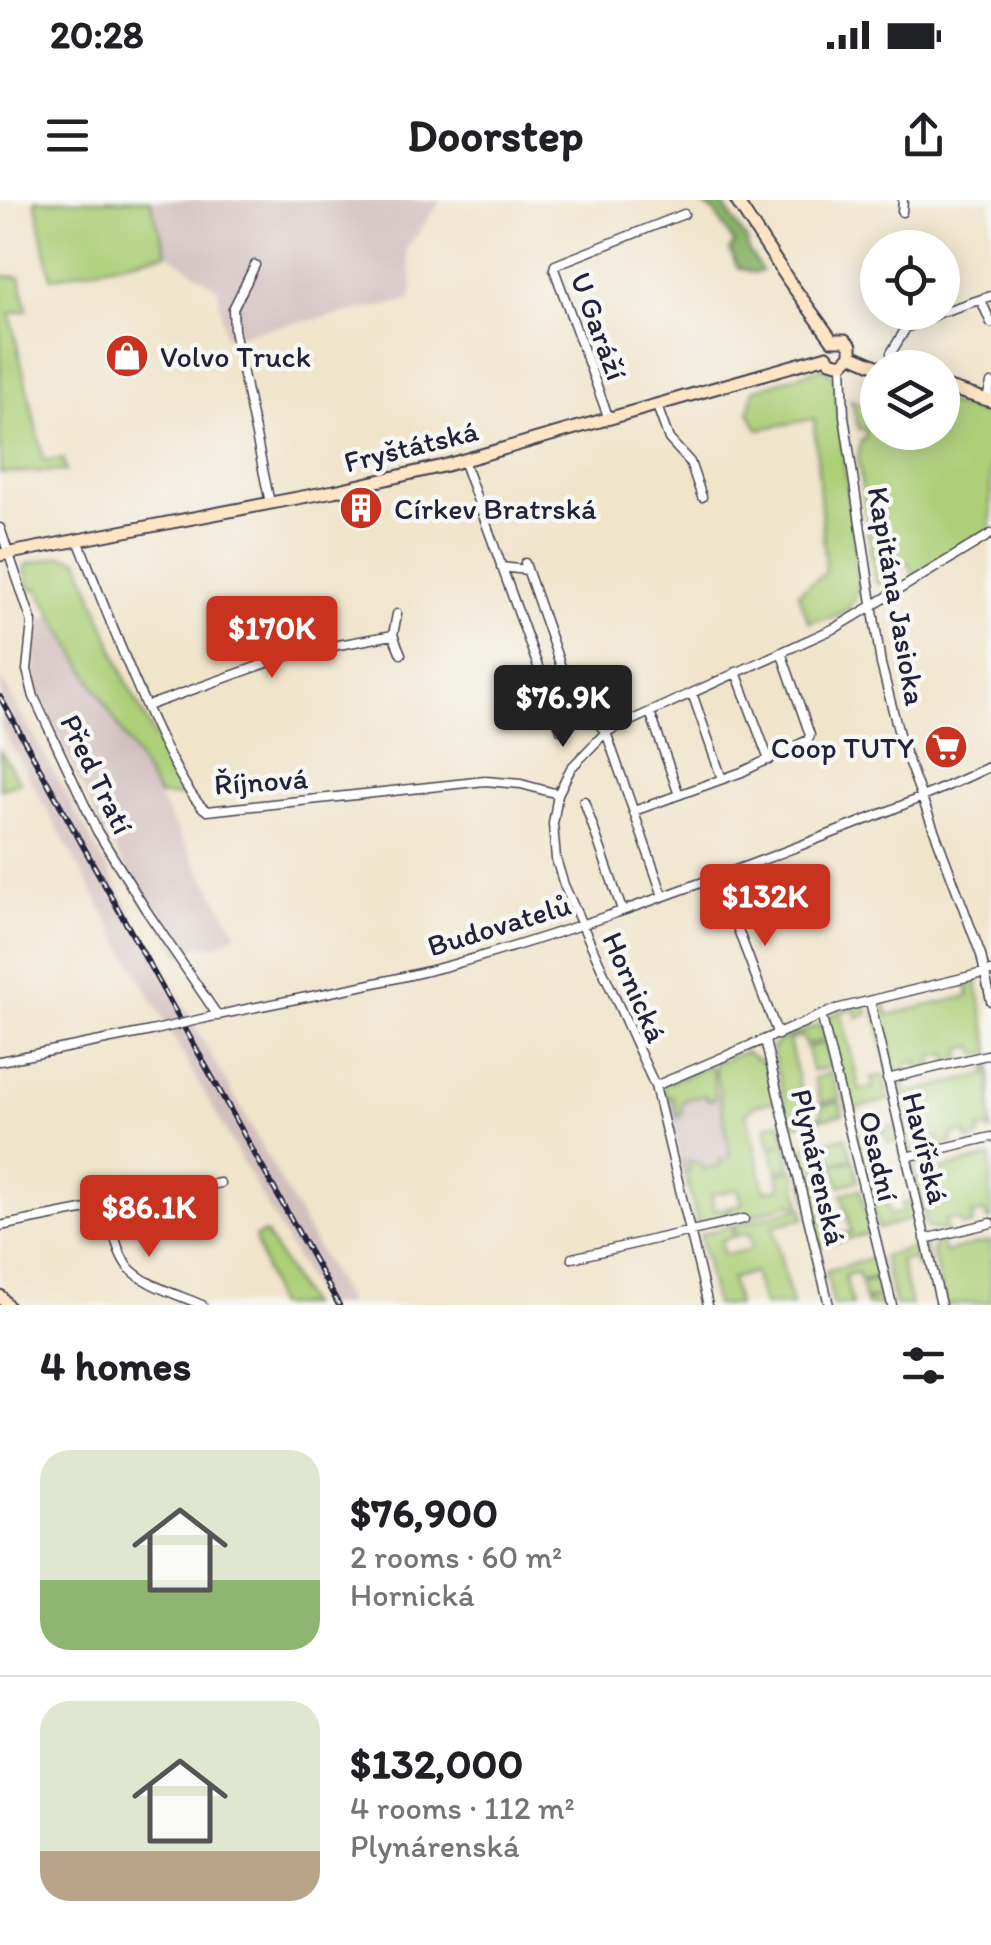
<!DOCTYPE html>
<html lang="en">
<head>
<meta charset="utf-8">
<style>
	:root { --surface:#fff; --page:#f2f2f2; --text:#202124; --muted:#757577; --line:#e0e0e0; --accent:#c8321e }
	body { margin:0; font-family:Itim,sans-serif; background:var(--page); color:var(--text); height:100vh; display:flex; flex-direction:column; font-size:38px; white-space:nowrap }
	* { box-sizing:border-box; margin:0 }
	p { font-size:32px; color:var(--muted) }
	.icon { flex:none; width:55px; height:55px; fill:none; stroke:currentColor; stroke-width:2; stroke-linecap:round; stroke-linejoin:round }
	.map { position:relative; height:1105px; overflow:hidden }
	.sheet { display:flex; flex-direction:column; background:var(--surface); flex:1 }
	.sheet>* { flex:none }
	.controls { position:absolute; left:860px; top:30px; display:grid; gap:20px }
	.controls a { display:grid; place-items:center; width:100px; height:100px; border-radius:50%; background:var(--surface); box-shadow:0 5px 25px #0003; font-size:50px }
	.price { position:absolute; translate:-50% -85px; padding:0 22px; border-radius:10px; background:var(--accent); color:#fff; font-size:32px; line-height:65px; filter:drop-shadow(0 2px 5px #0008) }
	.price::after { content:''; position:absolute; left:50%; top:60px; width:30px; height:22px; margin-left:-15px; background:inherit; clip-path:polygon(0 0,100% 0,50% 100%) }
	.price.on { background:#222; color:#fff }
	ul { padding:0; list-style:none }
	li { display:flex; align-items:center; gap:30px; height:250px; padding:0 40px }
	li+li { border-top:2px solid var(--line) }
	li span { display:grid; place-items:center; flex:none; width:280px; height:200px; border-radius:30px; color:#555 }
	li>.icon { margin-inline-start:auto }
	span .icon { width:120px; height:120px; fill:#fffc; stroke-width:1 }
	li b { font-size:42px }
	h2 { display:flex; justify-content:space-between; align-items:center; height:120px; padding:0 40px; font-size:42px }
	.status { display:flex; justify-content:space-between; align-items:center; height:70px; padding:0 50px; background:var(--surface); direction:ltr }
	.status svg { height:28px; fill:currentColor }
	header { display:flex; justify-content:space-between; align-items:center; height:130px; padding:0 40px; background:var(--surface); font-size:45px; font-weight:800 }
	.map>svg:first-child { display:block }
	.industrial { fill:#d1bfbe }
	.green { fill:#accf77; stroke:#677859; stroke-width:2.5 }
	.forest { fill:#89b268; stroke:#566a52; stroke-width:2.5 }
	.lines { fill:none; stroke-linecap:round; stroke-linejoin:round }
	.street-casing { stroke:#413f50; stroke-width:11 }
	.secondary-casing { stroke:#413f50; stroke-width:15 }
	.street { stroke:#fff; stroke-width:8 }
	.secondary { stroke:#fde5c5; stroke-width:11 }
	.rail-casing { stroke:#22223b; stroke-width:6 }
	.rail { stroke:#f6f6f2; stroke-width:2.5; stroke-dasharray:8; stroke-linecap:butt }
	.street-bridge-casing { stroke:#413f50; stroke-width:11; stroke-linecap:butt }
	.street-bridge { stroke:#fff; stroke-width:8 }
	.labels { text-anchor:middle; dominant-baseline:central; stroke-width:9; stroke-linejoin:round; paint-order:stroke }
	.street-label { font-size:30px; fill:#22223b; stroke:#f6f6f2 }
	.poi-label { font-size:30px; fill:#22223b; stroke:#f6f6f2; text-anchor:start }
</style>
</head>
<body>
<div class="status"><b>20:28</b><svg viewBox="0 0 49 12"><path d="M0 12V9h3v3zM5 12V6h3v6zM10 12V3h3v9zM15 12V0h3v12zM26 1h20v11H26zM47 4h2v5h-2z"/></svg></div>
<header><svg class="icon" aria-label="menu" viewBox="0 0 24 24"><path d="M4 6h16M4 12h16M4 18h16"/></svg>Doorstep<svg class="icon" aria-label="share" viewBox="0 0 24 24"><path d="M12 15V3M7 8l5-5 5 5M5 13v7h14v-7"/></svg></header>
<div class="map">
<svg width="991" height="1105" viewBox="0 0 991 1105">
	<rect width="100%" height="100%" fill="#f6f6f2"/>
	<filter id="ink" filterUnits="userSpaceOnUse"><feTurbulence type="fractalNoise" baseFrequency=".01" numOctaves="2"/><feDisplacementMap in="SourceGraphic" scale="20" xChannelSelector="R" yChannelSelector="G"/><feConvolveMatrix kernelMatrix="1 2 1 2 8 2 1 2 1" color-interpolation-filters="sRGB"/></filter>
	<filter id="wash" filterUnits="userSpaceOnUse"><feTurbulence type="fractalNoise" baseFrequency=".0048" numOctaves="4" result="noise"/><feDisplacementMap in="SourceGraphic" scale="40" xChannelSelector="R" yChannelSelector="G"/><feGaussianBlur stdDeviation="2.25" result="paint"/><feColorMatrix in="noise" values="0 0 0 0 0 0 0 0 0 0 0 0 0 0 0 0 0 1.4 0 .05"/><feComposite in="paint" operator="in"/></filter>
	<g filter="url(#wash)">
		<rect width="100%" height="100%" fill="#f0e4ca"/>
		<path class="industrial" d="M150,0H441L406,50L414,88L409,101L225,137L218,89L167,53Z
			M52,415L237,733L218,745L198,747L181,757L100,626L35,486V452L41,421Z
			M0,476L241,909L349,1105H322L0,525Z
			M675,892L687,898L720,892L730,952L721,966L684,975L664,894Z"/>
		<path class="green" d="M35,0H150L167,53L51,78Z
			M0,76L20,77L27,110L10,114L44,261L63,259L66,271L0,273Z
			M824,167L834,177L859,383C853,416 839,415 809,422L798,393L826,372L814,219L758,229L749,212L754,190Z
			M851,200L877,212L878,232H942L943,202L991,216V330L914,376L908,362L892,368L896,386L893,388L875,382L858,259L861,240H865L866,230L859,229Z
			M62,356L79,360L126,481L185,596H159L37,387L29,390L25,365Z
			M0,551L20,582L0,589Z
			M975,777L991,852L977,854L975,846L961,849V858L949,861L947,854L932,857L933,867L919,869L917,861L906,863L908,872L890,873L875,809L877,804L884,801L888,815L969,796L966,780Z
			M866,805L868,814L857,817L854,808L841,812L860,890L873,887L871,878L883,875L889,900L848,910L827,819L840,811Z
			M821,824L825,840L805,845L803,836L789,840L807,919L822,916L821,906L840,902L843,914L790,926L772,848L779,841Z
			M825,843L831,867L812,871L807,848Z
			M745,852L767,865L777,901L752,906V910L746,912L765,991L781,988L777,973L794,970L801,1004H789L745,1018L743,1015L732,1017L729,1007L742,1004L738,989L711,995L714,1010L726,1008L728,1017L698,1024L681,959L685,973L690,971L688,960L701,964L703,970L721,966L720,960L728,958L730,952L714,863Z
			M991,859V933L989,928L979,930L980,937L968,940L965,932L952,935L953,943L940,946L938,937L922,940L923,950L909,954L893,884L896,881L902,880L907,894L988,874L985,860Z
			M709,866L713,871L715,899L707,900L706,895L687,899L681,904L682,914L678,918L673,896H668L670,919L663,885Z
			M832,873L839,899L821,903L814,878Z
			M782,922L791,967L777,970L771,948L781,944L770,946L766,925Z
			M895,926L899,941L888,943L885,933L871,937L890,1015L904,1012L902,1004L914,1001L918,1017L878,1029L855,936Z
			M845,937L853,959L834,963L831,954L817,958L835,1036L851,1032L842,994L860,989L870,1033L819,1047L797,952L799,948Z
			M991,957V1020H987L985,1012L972,1015L973,1024L962,1026L958,1019L945,1021L947,1031L927,1028L911,961L921,959L925,973Z
			M854,961L858,981L840,986L834,965Z
			M802,1007L805,1018L773,1026L792,1105H763L754,1072L731,1079L737,1105H715L700,1034L732,1026L733,1037L721,1040L724,1055L752,1049L749,1033L736,1036L734,1026Z
			M265,1033L308,1105H276L255,1037Z
			M940,1038L944,1052L991,1041V1102L945,1105L932,1049Z
			M924,1044L929,1064L916,1067L914,1058L900,1062L911,1105H895L883,1056Z
			M876,1057L881,1076L860,1080L858,1072L845,1075L852,1105H833L826,1071Z
			M881,1078L887,1105H866V1102L881,1096L865,1100L861,1083Z"/>
		<path class="forest" d="M697,0H720L747,41L749,52L762,71L754,73L737,67L730,50L734,43L715,13Z"/>
	</g>
	<g filter="url(#ink)">
		<g class="lines">
			<g class="street-casing">
				<path id="street" d="M902,12L903,0
					M255,65L233,109L234,130L270,303
					M981,100L991,123
					M942,112L991,96
					M891,153L906,128L942,112
					M842,164L844,216L881,464L901,542L981,755L991,801
					M987,199L991,183
					M657,206L669,239L690,262L702,297
					M609,219L554,69L555,65L684,14
					M463,260L561,530
					M0,328L32,422L27,470L34,497L97,631L146,710L218,816
					M78,340C97,387 173,591 207,611L485,581L521,584L558,594
					M525,363L569,490L606,532L663,696
					M501,367L527,370
					M397,414L393,435L401,454
					M736,472L769,560
					M692,493L722,579
					M147,506L295,453L393,435
					M650,512L679,595
					M584,601L622,710
					M634,611L742,572L808,540L810,535L781,452
					M718,677L778,835
					M870,801L941,1105
					M206,818C288,799 370,787 451,765C555,736 658,699 760,661C838,631 916,602 991,566
					M822,818L892,1105
					M765,841L829,1105
					M0,861L151,831
					M887,879L991,854
					M655,886L836,809L991,771
					M906,957L991,937
					M107,1004C112,1022 115,1048 126,1064C141,1085 180,1095 202,1105
					M0,1026L220,983
					M925,1039L991,1023
					M572,1058L744,1019
					M708,1105L655,886L564,685L556,659L553,624L558,594L571,568L606,532L837,427L991,334"/>
			</g>
			<g class="secondary-casing">
				<path id="secondary" d="M736,0L789,81L832,140
					M832,140H845L851,146V155
					M851,155L881,168
					M827,156L830,161L842,164L851,155
					M942,186L991,201
					M0,355L334,291L443,266L827,156
					M0,1096L7,1105"/>
			</g>
			<use href="#street" class="street"/>
			<use href="#secondary" class="secondary"/>
			<g class="rail-casing">
				<path id="rail" d="M0,497L339,1105"/>
			</g>
			<use href="#rail" class="rail"/>
			<g class="street-bridge-casing">
				<path id="street-bridge" d="M151,831L206,818"/>
			</g>
			<use href="#street-bridge" class="street-bridge"/>
		</g>
	</g>
	<defs>
		<g id="shop-disc" transform="scale(2.25)"><circle r="9.5" fill="#c8321e" stroke="#f6f6f2"/><path d="M-5-2.5h2.3a2.7 3.5 0 0 1 5.4 0H5L5.5 6h-11ZM-1.5-2.5h3a1.5 2.3 0 0 0-3 0Z" fill="#fff"/></g>
		<g id="building-disc" transform="scale(2.25)"><circle r="9.5" fill="#c8321e" stroke="#f6f6f2"/><path d="M-4-6H4V6H1V3H-1V6H-4ZM-2.5-4.3h1.7v1.8h-1.7ZM.8-4.3h1.7v1.8H.8ZM-2.5-1h1.7V.8h-1.7ZM.8-1h1.7V.8H.8Z" fill="#fff"/></g>
		<g id="supermarket-disc" transform="scale(2.25)"><circle r="9.5" fill="#c8321e" stroke="#f6f6f2"/><path d="M-6-5.5h2.5l.6 2H6L4.5 2H-2.5L-4.4-4H-6ZM-1.5 3.2a1.3 1.3 0 1 0 .1 0ZM3 3.2a1.3 1.3 0 1 0 .1 0Z" fill="#fff"/></g>
	</defs>
	<g fill-rule="evenodd">
		<use href="#shop-disc" x="127" y="156"/>
		<use href="#building-disc" x="361" y="308"/>
		<use href="#supermarket-disc" x="946" y="547"/>
	</g>
	<g class="labels">
		<g class="street-label">
			<text transform="translate(599 126) rotate(70)">U Garáží</text>
			<text transform="translate(411 246) rotate(-14)">Fryštátská</text>
			<text transform="translate(897 396) rotate(80)">Kapitána Jasioka</text>
			<text transform="translate(97 574) rotate(64)">Před Tratí</text>
			<text transform="translate(261 581) rotate(-4)">Říjnová</text>
			<text transform="translate(499 725) rotate(-17)">Budovatelů</text>
			<text transform="translate(635 787) rotate(66)">Hornická</text>
			<text transform="translate(926 948) rotate(76)">Havířská</text>
			<text transform="translate(879 956) rotate(77)">Osadní</text>
			<text transform="translate(819 967) rotate(77)">Plynárenská</text>
		</g>
		<g class="poi-label">
			<text x="160" y="156">Volvo Truck</text>
			<text x="394" y="308">Církev Bratrská</text>
			<text x="914" y="547" text-anchor="end">Coop TUTY</text>
		</g>
	</g>
</svg>
<div class="controls">
<a><svg class="icon" aria-label="locate" viewBox="0 0 24 24"><circle cx="12" cy="12" r="6"/><path d="M12 2v4M12 18v4M2 12h4M18 12h4"/></svg></a>
<a><svg class="icon" aria-label="layers" viewBox="0 0 24 24"><path d="M12 4l9 5-9 5-9-5zM3 14l9 5 9-5"/></svg></a>
</div>
<b class="price" style="left:272px;top:481px">$170K</b>
<b class="price on" style="left:563px;top:550px">$76.9K</b>
<b class="price" style="left:765px;top:749px">$132K</b>
<b class="price" style="left:149px;top:1060px">$86.1K</b>
</div>
<section class="sheet">
<h2>4 homes<svg class="icon" aria-label="filters" viewBox="0 0 24 24"><path d="M4 7h16M4 17h16"/><circle cx="9" cy="7" r="2"/><circle cx="15" cy="17" r="2"/></svg></h2>
<ul>
<li><span style="background:linear-gradient(#dfe7d0 65%,#8fb573 0)"><svg class="icon" aria-label="home" viewBox="0 0 24 24"><path d="M3 11l9-7 9 7M6 9v11h12V9"/></svg></span><div><b>$76,900</b><p>2 rooms · 60 m²</p><p>Hornická</p></div></li>
<li><span style="background:linear-gradient(#dfe7d0 75%,#b9a48a 0)"><svg class="icon" aria-label="home" viewBox="0 0 24 24"><path d="M3 11l9-7 9 7M6 9v11h12V9"/></svg></span><div><b>$132,000</b><p>4 rooms · 112 m²</p><p>Plynárenská</p></div></li>
</ul>
</section>
</body>
</html>
